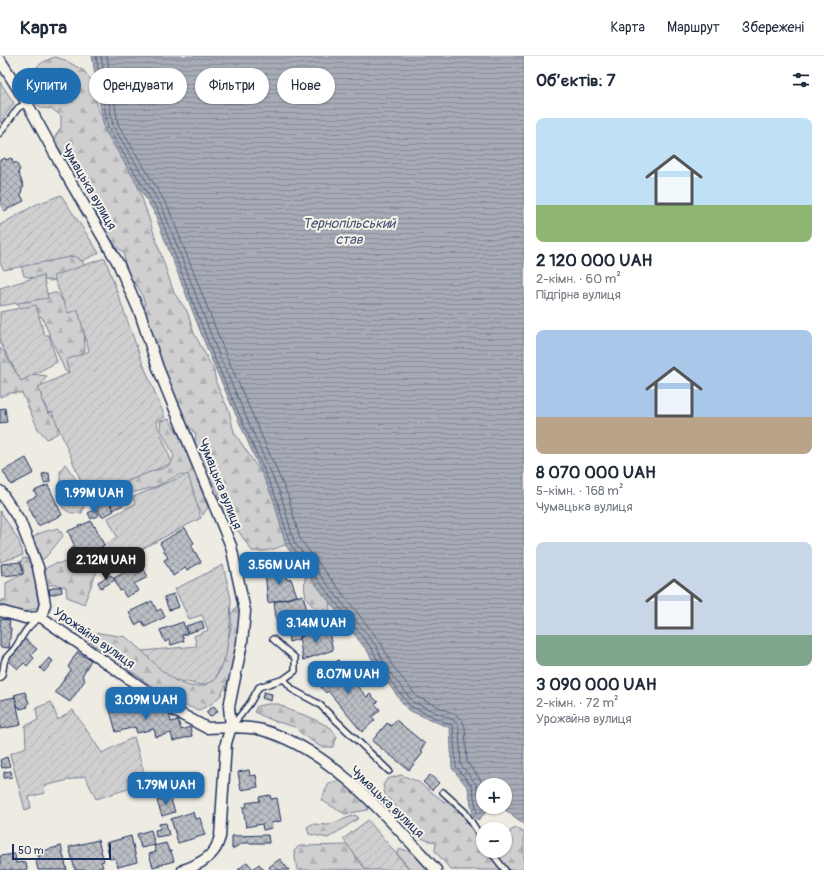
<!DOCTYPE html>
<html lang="uk">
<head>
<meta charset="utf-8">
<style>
	:root { --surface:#fff; --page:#f2f2f3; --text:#1f2937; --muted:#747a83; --line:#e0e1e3; --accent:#1f6fb2 }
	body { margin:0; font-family:Pangolin,sans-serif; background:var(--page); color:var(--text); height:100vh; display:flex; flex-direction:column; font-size:15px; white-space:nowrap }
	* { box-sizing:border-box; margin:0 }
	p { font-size:13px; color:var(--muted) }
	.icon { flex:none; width:22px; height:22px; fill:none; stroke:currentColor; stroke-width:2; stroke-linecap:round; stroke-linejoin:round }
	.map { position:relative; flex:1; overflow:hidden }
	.drawer { display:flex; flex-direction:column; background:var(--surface); width:300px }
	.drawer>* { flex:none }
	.hud { position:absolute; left:12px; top:12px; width:380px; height:36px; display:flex; gap:8px }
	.fabs { position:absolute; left:476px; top:722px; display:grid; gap:8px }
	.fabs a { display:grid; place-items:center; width:36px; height:36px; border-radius:50%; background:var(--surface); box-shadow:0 1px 3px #0004; font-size:20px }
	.scale { position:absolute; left:12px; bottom:10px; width:99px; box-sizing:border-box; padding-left:4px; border:2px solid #1b2f5e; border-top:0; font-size:11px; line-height:14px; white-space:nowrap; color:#1b2f5e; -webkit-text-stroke:3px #f7f3e8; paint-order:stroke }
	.price { position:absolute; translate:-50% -34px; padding:0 9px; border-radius:8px; background:var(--accent); color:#fff; font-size:13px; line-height:26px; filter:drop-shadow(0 1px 2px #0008) }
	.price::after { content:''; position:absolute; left:50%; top:24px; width:12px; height:9px; margin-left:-6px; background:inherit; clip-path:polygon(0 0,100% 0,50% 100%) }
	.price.on { background:#222; color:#fff }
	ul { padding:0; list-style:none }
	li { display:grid; align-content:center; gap:8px; height:212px; padding:0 12px }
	li span { display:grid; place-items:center; height:124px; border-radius:8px; color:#555 }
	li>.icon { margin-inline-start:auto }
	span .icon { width:72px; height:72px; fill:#fffc; stroke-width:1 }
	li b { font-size:17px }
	h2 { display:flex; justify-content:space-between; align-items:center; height:48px; padding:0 12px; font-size:17px }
	.chip { padding:0 14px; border-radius:18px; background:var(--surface); box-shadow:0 1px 3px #0004; font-size:14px; line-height:36px }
	.chip.on { background:var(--accent); color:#fff }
	header { display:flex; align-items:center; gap:24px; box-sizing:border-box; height:56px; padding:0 20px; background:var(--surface); border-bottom:1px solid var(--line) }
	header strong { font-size:19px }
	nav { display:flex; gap:22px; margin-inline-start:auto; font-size:14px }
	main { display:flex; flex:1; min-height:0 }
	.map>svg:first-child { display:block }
	.forest { fill:url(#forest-firs); stroke:#757f96 }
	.garden { fill:url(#garden-furrows); stroke:#757f96 }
	.water { fill:url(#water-rules); stroke:#6e7992 }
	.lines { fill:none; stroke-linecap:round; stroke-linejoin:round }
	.shore { stroke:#536181; stroke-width:1 }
	.building { fill:url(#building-cross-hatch); stroke:#1b2f5e }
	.service-casing { stroke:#1b2f5e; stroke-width:8 }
	.minor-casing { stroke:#1b2f5e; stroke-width:13 }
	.service { stroke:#f7f3e8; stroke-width:5 }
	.minor { stroke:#f7f3e8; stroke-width:10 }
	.labels { text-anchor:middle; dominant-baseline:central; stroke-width:4; stroke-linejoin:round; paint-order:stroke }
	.street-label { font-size:13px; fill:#1b2f5e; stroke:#f7f3e8 }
	.water-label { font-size:14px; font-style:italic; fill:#455478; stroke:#f7f3e8 }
</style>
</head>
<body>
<header>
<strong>Карта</strong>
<nav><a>Карта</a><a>Маршрут</a><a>Збережені</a></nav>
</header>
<main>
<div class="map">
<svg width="524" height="814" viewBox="0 0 524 814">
	<defs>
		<pattern id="forest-firs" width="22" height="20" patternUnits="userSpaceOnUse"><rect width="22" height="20" fill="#cfcfcf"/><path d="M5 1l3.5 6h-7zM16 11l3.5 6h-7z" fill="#b1b2b4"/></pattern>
		<pattern id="garden-furrows" width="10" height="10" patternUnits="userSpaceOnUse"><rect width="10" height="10" fill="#cfcfcf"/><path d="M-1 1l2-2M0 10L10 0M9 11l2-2" fill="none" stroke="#b1b2b4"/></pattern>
		<pattern id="water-rules" width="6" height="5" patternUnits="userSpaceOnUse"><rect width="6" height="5" fill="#a6abb5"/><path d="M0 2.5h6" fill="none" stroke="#868c96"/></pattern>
		<pattern id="building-cross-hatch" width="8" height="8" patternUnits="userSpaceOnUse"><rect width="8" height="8" fill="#babdc2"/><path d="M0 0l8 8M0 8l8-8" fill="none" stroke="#969aa1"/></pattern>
	</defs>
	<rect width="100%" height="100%" fill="#eeebe2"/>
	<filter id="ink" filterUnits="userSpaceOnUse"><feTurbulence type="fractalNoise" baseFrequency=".025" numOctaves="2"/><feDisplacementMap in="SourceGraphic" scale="8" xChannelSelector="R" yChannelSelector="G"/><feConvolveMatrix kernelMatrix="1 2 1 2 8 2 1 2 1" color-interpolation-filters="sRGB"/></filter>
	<g filter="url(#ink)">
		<path class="forest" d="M55,1L65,4L84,15L91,24L99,56L116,75L140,136L174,237L187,255L194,277L214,315L216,327L229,355L234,376L259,414L273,430L289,479L285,489C273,494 264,496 252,495L239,476L229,470L224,460L218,436L212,425L196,409L193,398L196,378L179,362L142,271L145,248L141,236L135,227L126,220L124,197C104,182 93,148 86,125L76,119L58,92L55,81L61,71V60L52,53L41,52L31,43L28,20C36,10 43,5 55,1Z
			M75,200L82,205L87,212L76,220L50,225L24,220L21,209Z
			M57,237L65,248L78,254L84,267L85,294L70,317L65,315L42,261L25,256L16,246L43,238Z
			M0,292L5,297L11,309L19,319L33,318L47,320L40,331L42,345L48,357L57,363L58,377L47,383L38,373L22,337H9L0,341Z
			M169,363L184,388L208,451L203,459L193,442L189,424L181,418L155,431L127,438L126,433V427C132,424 137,419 143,417C157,412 168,417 174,400L161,374L160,365Z
			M65,408L87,439L82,457C69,458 65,456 59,445L61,436L60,416Z
			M59,472L63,480L45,502L36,505L31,484C37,476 50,474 59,472Z
			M23,502L32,503L39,551L21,557L0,550V545L6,543V527L23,518L24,515L21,506Z
			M73,505L81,511L98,512L84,548L67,541L66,531L57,529H48L43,521L46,512L54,508Z
			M318,515L329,533L330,560C311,552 302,544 305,522Z
			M239,547L242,560L238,601L227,627L221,639L211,648L199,654L186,650L162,638L119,606L110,597L92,589L85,577H99L126,581L177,626L190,630H203L215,623L222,611L231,572V558Z
			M268,648H279L289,654L310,661L331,672L337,681L333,691H321L303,679L295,671L274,665L254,656L257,650Z
			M401,719L417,725L442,744L448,747L473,767L483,783V795H505V790L511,774L517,772L524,775V814H451L435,795L436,786C413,784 406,768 396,750C393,745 387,743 385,738C384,736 384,731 383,729L387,723Z
			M341,724L370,750L367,754L345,758L321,744L329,727Z
			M355,759L359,762L328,782L309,778L307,771L312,768L328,769Z
			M350,789L356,802L374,806L371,814L320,813L319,814H297L294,795L299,790Z
			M402,793L419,799L431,814H411L397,798L399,794Z"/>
		<path class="garden" d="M0,26L14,47L0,67Z
			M61,139L99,197L82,205L75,200L4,214L0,207V169L35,149Z
			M105,202L141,303L165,361L156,365L172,407L125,426L126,433L91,449L52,356L48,357L38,331L69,317L66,304L89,295L78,254L68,257L53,220Z
			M43,219L48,242L0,250V232Z
			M36,249L44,279H49L57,306L21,325L0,286V256Z
			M188,418L201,462L109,510L101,491L117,481L108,462L135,448L133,441Z
			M0,455L19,485L23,499L0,506Z
			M223,509L231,543L230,568L226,599L214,625L202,629L175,624L161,614L142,595L197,590L194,580L208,574L202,559L189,563L175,533Z
			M51,646L58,664L73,654L102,697L134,681L147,727L96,743L85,720L44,730L45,737L29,741L31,752L25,754L10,698L26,691L25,670L38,664L36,652Z
			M368,764L410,814H366L343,783Z"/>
		<path class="water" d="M92,0H524V768L504,753L506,747L505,746V729H483V751H492L478,764L473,759L468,732L452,712L450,672L408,654L380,617L368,596L286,490L274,445L210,300L154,156L104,73Z"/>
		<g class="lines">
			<path class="shore" d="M96,0L108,72L158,155L213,299L277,444L290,488L372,593L383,615L410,650L453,670L456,711L472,730L477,757H479L486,751
				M101,0L113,70L163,153L218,297L282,442L294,486L376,590L387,613L413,646L453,664L457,667L459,672L461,709L476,728L480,746L483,747
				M107,0L118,68L168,151L224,294L288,440L300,483L381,587L392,609L417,641L456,659L462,664L465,671L467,706L480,723L483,731"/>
		</g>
		<path class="building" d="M5,102L6,104L11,102L14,108L16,106L20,114L18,116L24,131L22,132L21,139L24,145L4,155L0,147V104Z
			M5,352L7,366L0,367V353Z
			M26,402L34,417L11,429L3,415Z
			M49,417L50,426L44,427L42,418Z
			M48,429L62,459L38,470L26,445L37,440L34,435Z
			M122,439L127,447L113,454L109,445Z
			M109,445L114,455L102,461L97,451Z
			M96,453L99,459L91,463L88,457Z
			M91,465L94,471L95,470L104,489L101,491L102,493L75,505L70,493L75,491L68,475Z
			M185,472L194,487L191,489L201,506L187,514L185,512L173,520L164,504L168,502L160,487Z
			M21,506L23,518L2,520L1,508Z
			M141,508L148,521L134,528L138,535L126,541L122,534L120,535L114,522Z
			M276,514L277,516L284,514L287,524L291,523L297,540L268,547L265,516Z
			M111,519L115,524L101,532L98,526Z
			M61,530L62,536L50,539L49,533Z
			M174,538L179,551L169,554L164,541Z
			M303,539L308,558L287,564V567L277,570L274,546Z
			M152,545L157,555L161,553L165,561L145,571L142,565L135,569L129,556Z
			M317,556L321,575L299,581V583L289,586L287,564Z
			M0,563L10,564L9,572H11L9,592L0,591Z
			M202,565L204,572L188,577L186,570Z
			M183,566L187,578L182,579L184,585L171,589L169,584L165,586L160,574Z
			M328,573L333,594L303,604L299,581Z
			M25,583L37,593L31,599L34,602L27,610L24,607L18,613L7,603Z
			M77,596L91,604L82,620L85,624L70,646L55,636L71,614L68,611Z
			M49,602L53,605L44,616L40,612Z
			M338,604L351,618L348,620L367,641L370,638L378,646L375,648L380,654L372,661L375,664L362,676L328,635L326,637L314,623L326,612L324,610L329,605L333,609Z
			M25,636L29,647L27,648L28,651L20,653V651H18L14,639Z
			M264,636L272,638L271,645L262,642Z
			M15,641L21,669L0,673V644Z
			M132,644L134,652L148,648L151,657L168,653L171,666L178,664L181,674L190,671L192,680L173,685L171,677L156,681L154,673L137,677L135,671L116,676L109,650Z
			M214,650L218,655L210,661L206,656Z
			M396,664L425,688L420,695L423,697L409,714L372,685L387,667L391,670Z
			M7,701L10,710L2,712L0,704Z
			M249,714L250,720L256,719L258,731L241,734L238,716Z
			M11,715L12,721L4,722V716Z
			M430,719L439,727L432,734L423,726Z
			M270,739L271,743L277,742L281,765L271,767L272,772L263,774L262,768L246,771L243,751H247L246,747L260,745L259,741Z
			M170,741L175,756L162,760L157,745Z
			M193,756L195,763L200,762L205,779L178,787L171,763Z
			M166,767L169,779L156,781L155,774L160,773L159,768Z
			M151,774L155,789L141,792L137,778Z
			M268,779L269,787H243L232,793V780Z
			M131,780L137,806L118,811L115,802L110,803L106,787Z
			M98,784L104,805L101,806L103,811L90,814H75L69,791Z
			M166,787L169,795H171L174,805L153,811L149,798L156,796L154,790Z
			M61,790L67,814H38L36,805L40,804L38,799H40L39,796Z
			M15,798L16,807L26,806L27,814H0V800Z
			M280,803L289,814H271L269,811Z
			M247,806L253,813L259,808L264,814H238Z"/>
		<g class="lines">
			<g class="service-casing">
				<path id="service" d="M0,77L18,52L27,47
					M273,583L295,602V615L284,623
					M0,622C5,616 2,608 6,602C9,598 12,596 15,592C23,580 25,572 38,563
					M232,670L250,647L259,631L284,623L293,634L319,648L389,715
					M443,736L465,756L483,784
					M490,795L505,814"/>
			</g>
			<g class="minor-casing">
				<path id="minor" d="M0,4L27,47L67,120L118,207L140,257L158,312L231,490L245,555L242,587L229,651L231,671C241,672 252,671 262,674C331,693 389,763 436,814
					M0,435L20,465L38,511L45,548L41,561
					M0,555L25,562L41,561L175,655L207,672L231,671L226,687L220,781C218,785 218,789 215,793C209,803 194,811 183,814"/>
			</g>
			<use href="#service" class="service"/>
			<use href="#minor" class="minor"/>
		</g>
	</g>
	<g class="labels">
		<g class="street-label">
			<text transform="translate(89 131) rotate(60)">Чумацька вулиця</text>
			<text transform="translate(220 428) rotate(68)">Чумацька вулиця</text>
			<text transform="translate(94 582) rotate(35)">Урожайна вулиця</text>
			<text transform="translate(387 746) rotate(44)">Чумацька вулиця</text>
		</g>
		<g class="water-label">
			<text x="349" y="167">Тернопільський<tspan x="349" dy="16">став</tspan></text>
		</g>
	</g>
</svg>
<div class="fabs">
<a>+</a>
<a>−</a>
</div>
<div class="scale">50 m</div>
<b class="price" style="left:94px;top:458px">1.99M UAH</b>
<b class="price on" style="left:106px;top:525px">2.12M UAH</b>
<b class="price" style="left:279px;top:530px">3.56M UAH</b>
<b class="price" style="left:316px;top:588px">3.14M UAH</b>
<b class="price" style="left:348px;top:639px">8.07M UAH</b>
<b class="price" style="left:146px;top:665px">3.09M UAH</b>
<b class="price" style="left:166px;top:750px">1.79M UAH</b>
<div class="hud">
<a class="chip on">Купити</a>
<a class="chip">Орендувати</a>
<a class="chip">Фільтри</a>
<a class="chip">Нове</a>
</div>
</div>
<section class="drawer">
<h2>Об’єктів: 7<svg class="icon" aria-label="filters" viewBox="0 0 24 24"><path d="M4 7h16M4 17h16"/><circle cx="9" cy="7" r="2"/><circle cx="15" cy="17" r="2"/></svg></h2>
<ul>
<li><span style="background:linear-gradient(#bfe0f5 70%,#8fb573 0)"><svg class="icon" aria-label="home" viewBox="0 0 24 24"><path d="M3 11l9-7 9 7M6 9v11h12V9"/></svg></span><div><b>2 120 000 UAH</b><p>2-кімн. · 60 m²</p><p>Підгірна вулиця</p></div></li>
<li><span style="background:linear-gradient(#a9c7e8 70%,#b9a48a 0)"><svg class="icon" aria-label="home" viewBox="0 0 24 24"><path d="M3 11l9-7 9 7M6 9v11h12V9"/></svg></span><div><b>8 070 000 UAH</b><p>5-кімн. · 168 m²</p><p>Чумацька вулиця</p></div></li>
<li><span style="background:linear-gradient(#c9d6e8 75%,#7fa58c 0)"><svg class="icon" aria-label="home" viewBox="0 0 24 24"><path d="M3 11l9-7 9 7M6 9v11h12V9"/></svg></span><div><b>3 090 000 UAH</b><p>2-кімн. · 72 m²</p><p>Урожайна вулиця</p></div></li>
</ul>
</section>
</main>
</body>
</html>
